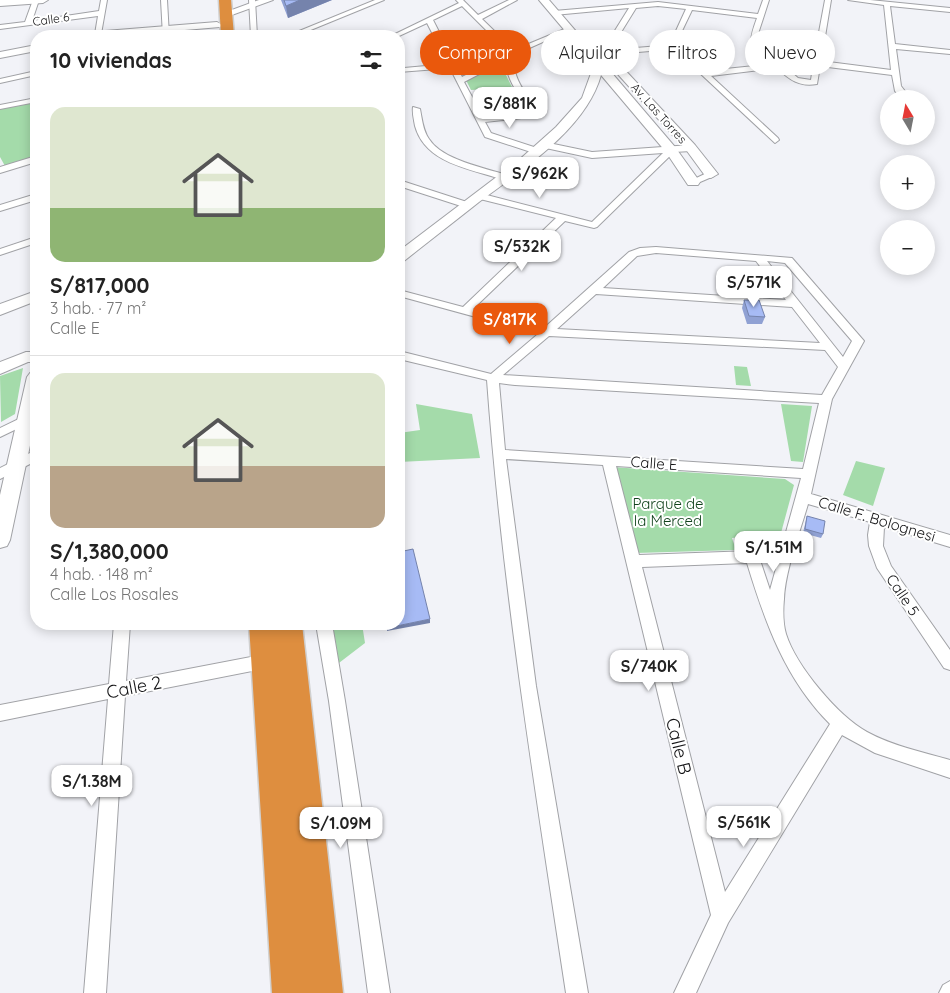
<!DOCTYPE html>
<html lang="es">
<head>
<meta charset="utf-8">
<style>
	:root { --surface:#fff; --page:#f6f6f6; --text:#222; --muted:#767676; --line:#e0e0e0; --accent:#ea580c }
	body { margin:0; font-family:Quicksand,sans-serif; background:var(--page); color:var(--text); height:100vh; display:flex; flex-direction:column; font-size:19px; white-space:nowrap }
	* { box-sizing:border-box; margin:0 }
	p { font-size:16px; color:var(--muted) }
	.icon { flex:none; width:28px; height:28px; fill:none; stroke:currentColor; stroke-width:2; stroke-linecap:round; stroke-linejoin:round }
	.map { position:relative; flex:1; overflow:hidden }
	.panel { position:absolute; left:30px; top:30px; width:375px; height:600px; display:flex; flex-direction:column; background:var(--surface); border-radius:20px; box-shadow:0 2px 12px #0003 }
	.panel>* { flex:none }
	.hud { position:absolute; left:420px; top:30px; width:455px; height:45px; display:flex; gap:10px }
	.needle { width:32px; rotate:350deg }
	.fabs { position:absolute; left:880px; top:90px; display:grid; gap:10px }
	.fabs a { display:grid; place-items:center; width:55px; height:55px; border-radius:50%; background:var(--surface); box-shadow:0 2px 12px #0003; font-size:25px }
	.price { position:absolute; translate:-50% -42px; padding:0 11px; border-radius:10px; background:#fff; color:#222; font-size:16px; line-height:32px; filter:drop-shadow(0 1px 2px #0008) }
	.price::after { content:''; position:absolute; left:50%; top:30px; width:15px; height:11px; margin-left:-8px; background:inherit; clip-path:polygon(0 0,100% 0,50% 100%) }
	.price.active { background:var(--accent); color:#fff }
	ul { padding:0; list-style:none }
	li { display:grid; align-content:center; gap:10px; height:265px; padding:0 20px }
	li+li { border-top:1px solid var(--line) }
	li span { display:grid; place-items:center; height:155px; border-radius:15px; color:#555 }
	li>.icon { margin-inline-start:auto }
	span .icon { width:90px; height:90px; fill:#fffc; stroke-width:1 }
	li b { font-size:21px }
	h2 { display:flex; justify-content:space-between; align-items:center; height:60px; padding:0 20px; font-size:21px }
	.chip { padding:0 18px; border-radius:22px; background:var(--surface); box-shadow:0 2px 12px #0003; font-size:18px; line-height:45px }
	.chip.active { background:var(--accent); color:#fff }
	.map>svg:first-child { display:block }
	.green { fill:#a4dbaa }
	.lines { fill:none; stroke-linecap:round; stroke-linejoin:round }
	.street-casing { stroke:#a1a2a6; stroke-width:2 }
	.secondary-casing { stroke:#a1a2a6; stroke-width:2 }
	.highway-casing { stroke:#d0d0d0; stroke-width:3 }
	.street { fill:#fff; fill-rule:evenodd }
	.secondary { fill:#fff; fill-rule:evenodd }
	.highway { fill:#de8e3f; fill-rule:evenodd }
	.wall { fill:#90a1d3 }
	.shaded-wall { fill:#7583ac }
	.building { fill:#a7bbf5; stroke:#7583ac }
	.labels { text-anchor:middle; dominant-baseline:central; stroke-width:4; stroke-linejoin:round; paint-order:stroke }
	.far-street-label { font-size:12px; fill:#141416; stroke:#fff }
	.street-label { font-size:15px; fill:#141416; stroke:#fff }
	.park-label { font-size:15px; fill:#12431d; stroke:#fff }
	.near-street-label { font-size:18px; fill:#141416; stroke:#fff }
</style>
</head>
<body>
<div class="map">
<svg width="950" height="993" viewBox="0 0 950 993">
	<rect width="100%" height="100%" fill="#f2f3f8"/>
	<path class="green" d="M505,61L504,71L512,87L471,90L466,80Z
		M36,101V157L5,166L0,157V109Z
		M734,366L747,367L751,386L736,385Z
		M23,368L15,414L1,422L0,376Z
		M416,404L472,414L480,458L399,462V433L420,430Z
		M781,404L812,406L803,462L791,461Z
		M856,461L885,468L873,506L843,495Z
		M612,467L785,479L794,485L781,533L732,538L736,550L636,553Z
		M328,624H362L365,643L335,666Z"/>
	<g class="lines">
		<g class="street-casing">
			<path id="street" d="M33,0H39L32,21L99,11L101,0H107L101,34L98,36L95,34L98,16L0,29V25L25,22Z
				M161,0H167L169,36H163Z
				M249,0H255L257,36H251Z
				M375,0H384L296,36H287Z
				M456,0H463L478,15L509,0H517L482,19L514,50L567,28L572,29L516,54C508,76 529,97 540,114L539,116L485,122L491,133L540,149V153H534L485,137L450,68L399,72V63L404,68L448,64L427,23L399,36H391L459,3ZM462,6L509,53L462,77L433,20ZM506,60C506,81 520,96 531,112L483,117L464,82Z
				M763,0H769L758,34L817,43L825,0H831L821,61L891,70L884,5L848,0H870L950,8V12L890,6L895,44L950,50V54L896,49L901,86L911,99H902L895,91L892,75L820,66L817,84C799,87 790,80 777,68L711,76L778,138L779,140L775,143L674,49L602,55L601,53L629,8L554,15L551,13L554,11L658,2L758,14ZM658,6L686,9L675,33L673,45L610,50L636,8ZM692,10L757,18C746,48 750,44 773,64L706,71L680,47L681,33ZM757,38L816,47L811,80L798,78L757,43Z
				M36,71V75L0,83V79Z
				M36,98V102L0,109V105Z
				M413,107L420,109C422,119 423,131 429,139C442,160 485,168 507,175V179H501C470,169 425,163 415,126C414,120 412,113 413,107Z
				M544,142L592,152L691,145L695,148L691,151L674,152L597,227L594,228L565,221L473,309L544,328L629,252L640,248L656,247L792,258L864,341L832,399L811,494L950,535V547L884,527L883,546L891,566L950,650V670L944,668L877,568L869,546L868,535L870,522L808,504C800,532 785,571 784,599C783,609 783,624 786,634C796,666 838,716 867,732C893,746 922,752 950,760V778L875,753L842,735L728,923L696,993H674L711,915L603,465L506,459L536,686L588,993H566C535,789 502,585 487,380L399,359V351L491,374L538,334L399,296V290L463,307L556,218L476,198V194L479,193L592,222L663,153L592,158L541,147L540,145ZM656,253L756,261L786,300L603,288L637,256ZM767,261L785,263L852,341L843,357ZM596,294L792,307L820,343L557,329ZM549,336L825,350L838,367L822,395L503,375ZM499,383L515,385L819,403L803,469L505,450ZM616,466L801,478L770,590L759,557L757,553L752,551L639,555ZM747,563C765,622 785,679 830,724L725,892L642,567Z
				M36,156V162L0,173V167Z
				M711,171L714,172V176L693,185L688,182Z
				M399,180L470,203L472,205L470,207H464L399,186Z
				M36,194V200L0,211V205Z
				M36,237V243L0,255V249Z
				M27,415L33,419L31,422L0,437V428Z
				M36,450V461L0,479V468Z
				M114,624H130L126,681L267,654L273,656L275,661L273,666L267,668L125,696L106,993H84L108,699L0,721V705L109,684Z
				M316,624H332L345,701L390,993H368L329,701Z
				M950,981V993H939L943,985Z"/>
		</g>
		<g class="secondary-casing">
			<path id="secondary" d="M0,0H48L43,3L0,6Z
				M259,0H273L229,16L226,17L221,14Z
				M539,0H549L598,57L601,51H609L610,54L695,145L718,174L711,178L706,177L687,151L606,61L605,65L675,147L700,182L698,185H688L666,152L601,75C586,129 523,169 479,202C454,222 429,241 404,261L399,262V251L519,160L556,127L582,98L594,65Z
				M217,22L222,25L220,27L114,36H75L80,33Z
				M36,45V51L0,58V52Z
				M36,291V301L0,315V304Z
				M26,352H36V362H28L0,374V362Z
				M36,371V417L10,540L7,546L0,548V495L27,377L30,373Z"/>
		</g>
		<g class="highway-casing">
			<path id="highway" d="M219,0H231L234,36H221Z
				M249,624H302L343,993H272Z"/>
		</g>
		<use href="#street" class="street"/>
		<use href="#secondary" class="secondary"/>
		<use href="#highway" class="highway"/>
	</g>
	<path class="wall" d="M281,0H332L288,18Z
		M744,300L765,317L762,324H747L742,308Z
		M807,516L823,534L821,538L803,533L806,520Z"/>
	<path class="shaded-wall" d="M300,0H332L288,18L286,6Z
		M430,619V623L387,631V628Z"/>
	<path class="building" d="M284,0H300L286,6Z
		M744,300H759L765,317L749,316Z
		M807,516L825,521L823,534L805,529Z
		M413,549L430,619L387,628L386,624H399V552Z"/>
	<g class="labels">
		<g class="far-street-label">
			<text transform="translate(51 19) rotate(-8)">Calle 6</text>
			<text transform="translate(659 113) rotate(48)">Av. Las Torres</text>
		</g>
		<g class="street-label">
			<text transform="translate(654 463) rotate(4)">Calle E</text>
			<text transform="translate(877 519) rotate(17)">Calle F. Bolognesi</text>
			<text transform="translate(903 595) rotate(56)">Calle 5</text>
		</g>
		<g class="park-label">
			<text x="668" y="503">Parque de<tspan x="668" dy="17">la Merced</tspan></text>
		</g>
		<g class="near-street-label">
			<text transform="translate(134 687) rotate(-11)">Calle 2</text>
			<text transform="translate(679 746) rotate(76)">Calle B</text>
		</g>
	</g>
</svg>
<div class="fabs">
<a><svg class="needle" viewBox="-14 -14 28 28"><path d="M0-13l5 13h-10z" fill="#e53935"/><path d="M0 13l5-13h-10z" fill="#767676"/></svg></a>
<a>+</a>
<a>−</a>
</div>
<b class="price" style="left:510px;top:129px">S/881K</b>
<b class="price" style="left:540px;top:199px">S/962K</b>
<b class="price" style="left:522px;top:272px">S/532K</b>
<b class="price" style="left:754px;top:308px">S/571K</b>
<b class="price active" style="left:510px;top:345px">S/817K</b>
<b class="price" style="left:774px;top:573px">S/1.51M</b>
<b class="price" style="left:649px;top:692px">S/740K</b>
<b class="price" style="left:92px;top:807px">S/1.38M</b>
<b class="price" style="left:744px;top:848px">S/561K</b>
<b class="price" style="left:341px;top:849px">S/1.09M</b>
<div class="hud">
<a class="chip active">Comprar</a>
<a class="chip">Alquilar</a>
<a class="chip">Filtros</a>
<a class="chip">Nuevo</a>
</div>
<section class="panel">
<h2>10 viviendas<svg class="icon" aria-label="filters" viewBox="0 0 24 24"><path d="M4 7h16M4 17h16"/><circle cx="9" cy="7" r="2"/><circle cx="15" cy="17" r="2"/></svg></h2>
<ul>
<li><span style="background:linear-gradient(#dfe7d0 65%,#8fb573 0)"><svg class="icon" aria-label="home" viewBox="0 0 24 24"><path d="M3 11l9-7 9 7M6 9v11h12V9"/></svg></span><div><b>S/817,000</b><p>3 hab. · 77 m²</p><p>Calle E</p></div></li>
<li><span style="background:linear-gradient(#dfe7d0 60%,#b9a48a 0)"><svg class="icon" aria-label="home" viewBox="0 0 24 24"><path d="M3 11l9-7 9 7M6 9v11h12V9"/></svg></span><div><b>S/1,380,000</b><p>4 hab. · 148 m²</p><p>Calle Los Rosales</p></div></li>
</ul>
</section>
</div>
</body>
</html>
